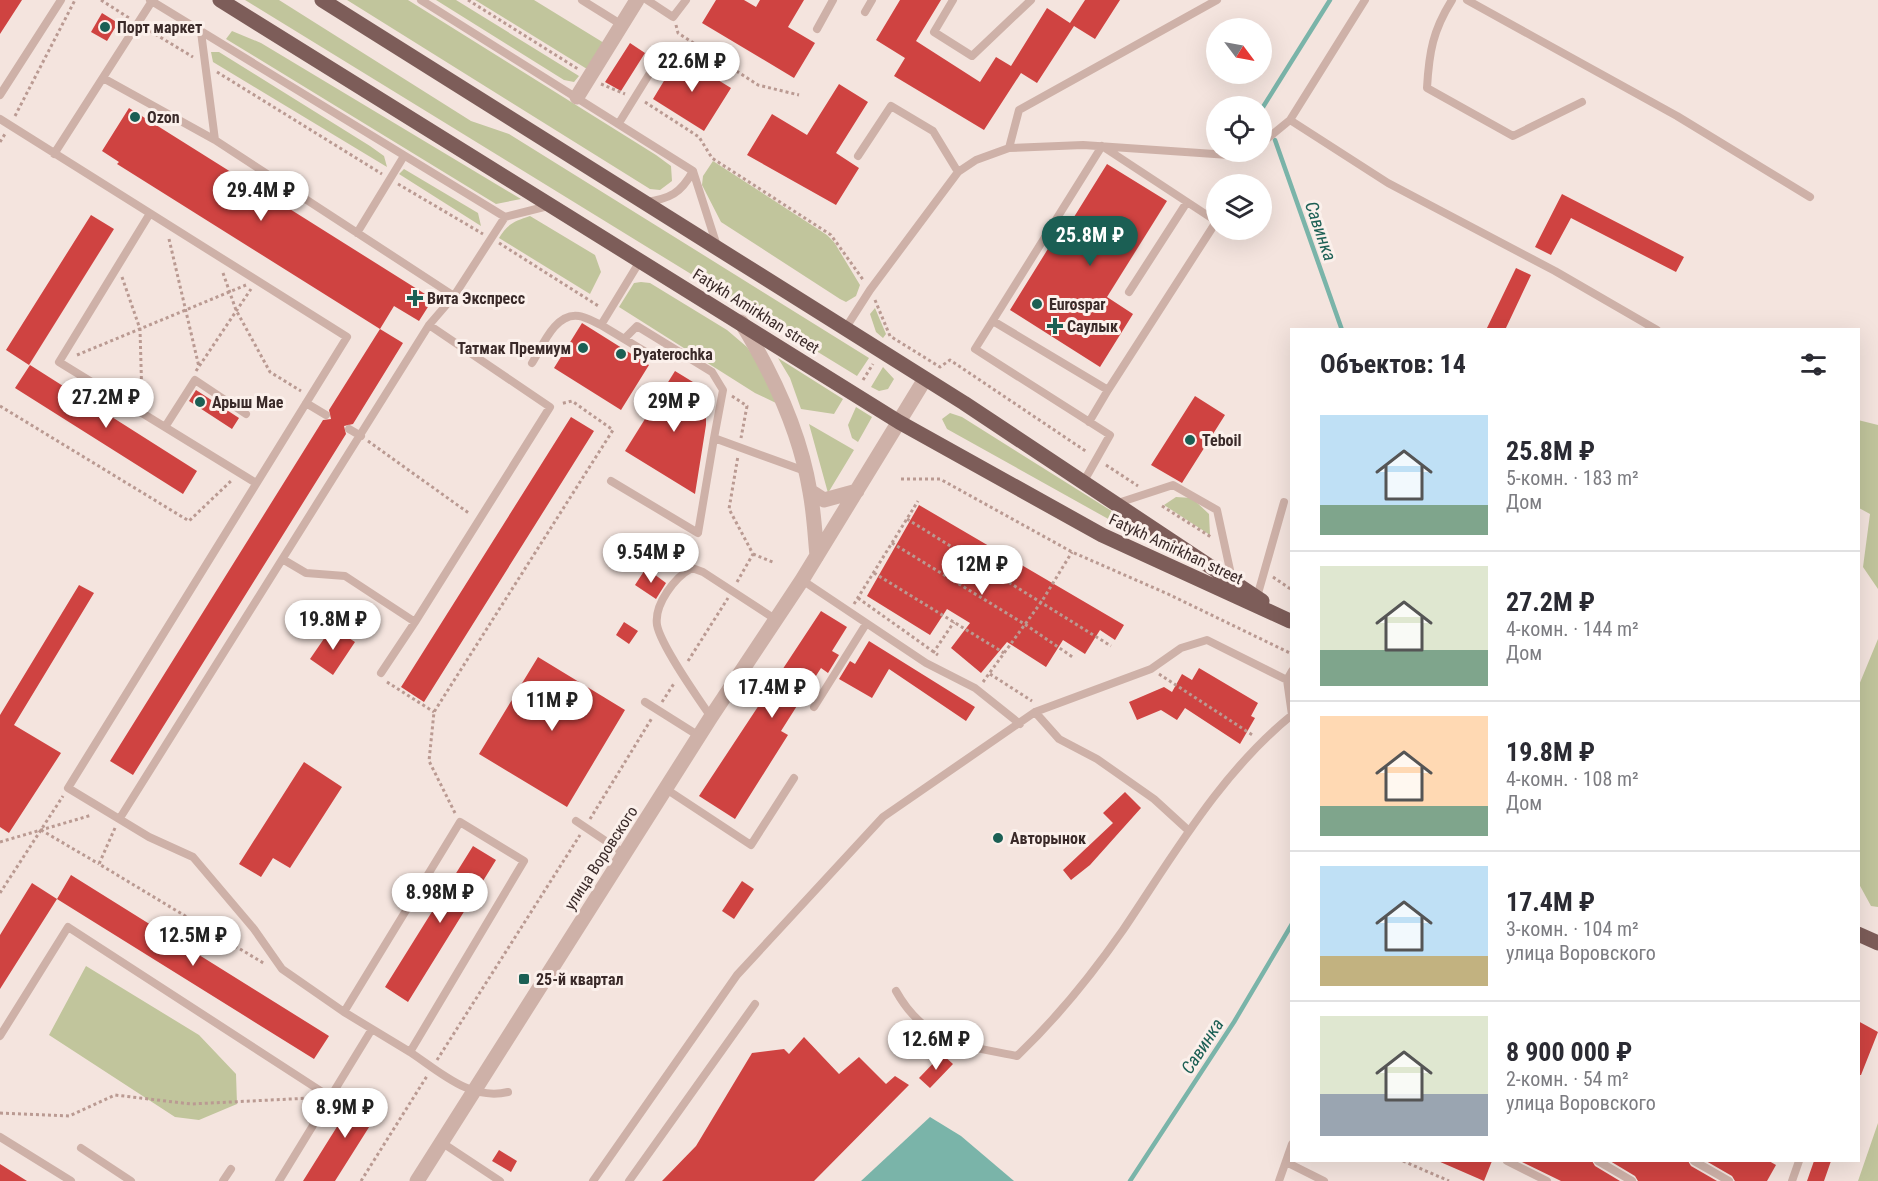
<!DOCTYPE html>
<html lang="ru">
<head>
<meta charset="utf-8">
<style>
	:root { --surface:#fff; --page:#f2f2f3; --text:#2b2b33; --muted:#7c7c81; --line:#e1e1e2; --accent:#1b5f54 }
	body { margin:0; font-family:"Roboto Condensed",sans-serif; background:var(--page); color:var(--text); height:100vh; display:flex; flex-direction:column; font-size:22px; white-space:nowrap }
	* { box-sizing:border-box; margin:0 }
	p { font-size:20px; color:var(--muted) }
	.icon { flex:none; width:33px; height:33px; fill:none; stroke:currentColor; stroke-width:2; stroke-linecap:round; stroke-linejoin:round }
	.map { position:relative; flex:1; overflow:hidden }
	.details { position:absolute; left:1290px; top:328px; width:570px; height:834px; display:flex; flex-direction:column; background:var(--surface); border-radius:0px; box-shadow:0 6px 24px #0002 }
	.details>* { flex:none }
	.needle { width:39px; rotate:122deg }
	.buttons { position:absolute; left:1206px; top:18px; display:grid; gap:12px }
	.buttons a { display:grid; place-items:center; width:66px; height:66px; border-radius:50%; background:var(--surface); box-shadow:0 6px 24px #0002; font-size:30px }
	.price { position:absolute; translate:-50% -51px; padding:0 14px; border-radius:21px; background:#fff; color:#222; font-size:20px; line-height:39px; filter:drop-shadow(0 2px 3px #0008) }
	.price::after { content:''; position:absolute; left:50%; top:36px; width:18px; height:14px; margin-left:-9px; background:inherit; clip-path:polygon(0 0,100% 0,50% 100%) }
	.price.active { background:var(--accent); color:#fff }
	ul { padding:0; list-style:none }
	li { display:flex; align-items:center; gap:18px; height:150px; padding:0 30px }
	li+li { border-top:2px solid var(--line) }
	li span { display:grid; place-items:center; flex:none; width:168px; height:120px; border-radius:0px; color:#555 }
	li>.icon { margin-inline-start:auto }
	span .icon { width:72px; height:72px; fill:#fffc; stroke-width:1 }
	li b { font-size:26px }
	h2 { display:flex; justify-content:space-between; align-items:center; height:72px; padding:0 30px; font-size:26px }
	.map>svg:first-child { display:block }
	.green { fill:#c1c59c }
	.water { fill:#7ab4a9 }
	.lines { fill:none; stroke-linecap:round; stroke-linejoin:round }
	.stream { stroke:#7ab4a9; stroke-width:4.5 }
	.building { fill:#cf4341 }
	.path { stroke:#ba9a92; stroke-width:3; stroke-dasharray:3 3; stroke-linecap:butt }
	.service { stroke:#ceb1a8; stroke-width:8 }
	.minor { stroke:#ceb1a8; stroke-width:15 }
	.tertiary { stroke:#ceb1a8; stroke-width:15 }
	.primary { stroke:#7d5d59; stroke-width:15 }
	.poi-dot { fill:#1b5f54; stroke:#fbf0eb; stroke-width:2 }
	.labels { text-anchor:middle; dominant-baseline:central; stroke-width:6; stroke-linejoin:round; paint-order:stroke }
	.poi-label { font-size:16px; font-weight:bold; fill:#3a2a29; stroke:#fbf0eb; text-anchor:start }
	.street-label { font-size:16px; fill:#3a2a29; stroke:#fbf0eb }
	.water-label { font-size:18px; font-style:italic; fill:#1b5f54; stroke:#fbf0eb }
</style>
</head>
<body>
<div class="map">
<svg width="1878" height="1181" viewBox="0 0 1878 1181">
	<rect width="100%" height="100%" fill="#f4e4de"/>
	<path class="green" d="M245,0H279L471,121L509,134L869,358L857,376Z
		M347,0H408L656,155L671,166L672,181L660,190L650,189Z
		M436,0H456L579,76L574,82L564,80Z
		M475,0H534L604,43L587,69Z
		M232,31L261,43L521,199L496,204L226,39Z
		M211,52H219L370,146L384,156L387,167L213,62Z
		M713,161L827,235L834,242L860,285L856,296L846,302L840,299L721,222L702,185L703,176Z
		M404,169L478,213L481,226L399,174Z
		M530,216L595,255L601,272L590,294L499,238C507,224 515,221 530,216Z
		M641,282L650,283L727,330L747,347L759,364L776,403L755,393L619,307L634,283Z
		M875,308L886,334L883,338L876,332L870,314Z
		M778,358L843,399L834,414L801,409L790,378Z
		M883,367L894,379L888,389L879,391L871,387Z
		M856,407L872,417L858,442L852,438L848,425Z
		M950,413L962,417L1180,554V559L947,429L942,419Z
		M1858,420L1878,425V589L1863,567L1870,514L1859,508Z
		M809,424L854,450L828,493Z
		M1176,497L1192,498L1209,514L1210,535L1164,505Z
		M1878,639V907L1871,906L1859,884V685Z
		M86,966L199,1035L236,1074L237,1104L199,1120L175,1117L49,1035Z
		M1878,1123V1181H1858Z"/>
	<path class="water" d="M930,1117L961,1136L1014,1181H861Z"/>
	<g class="lines">
		<path class="stream" d="M1263,107L1330,0
			M1275,140L1342,330
			M1130,1181L1234,1022L1292,924"/>
	</g>
	<path class="building" d="M0,0H22L0,34Z
		M716,0H744L756,7L760,0H804L788,27L815,43L794,78L702,23Z
		M900,0H941L916,41L980,82L996,57L1011,66L1047,8L1070,23L1085,0H1120L1095,39L1074,26L1037,83L1021,73L984,130L894,76L905,58L876,40Z
		M102,13L118,23L107,41L91,32Z
		M630,43L645,53L621,91L605,82Z
		M679,56L731,88L704,131L653,99Z
		M839,84L868,102L836,153L859,168L836,205L747,155L772,114L807,135Z
		M129,108L433,299L419,321L394,306L380,329L117,164L119,162L102,151Z
		M1107,164L1167,201L1107,297L1133,314L1100,367L1010,310L1064,223L1069,225Z
		M1562,194L1684,257L1676,272L1571,218L1551,255L1535,247Z
		M91,215L114,229L29,365L6,350Z
		M1516,268L1531,275L1505,330H1486Z
		M582,323L649,365L621,410L554,368Z
		M380,329L403,343L353,424L344,426L346,434L133,775L110,761L323,420L331,419L329,410Z
		M30,365L197,471L183,494L15,388Z
		M675,371L706,390V425L695,494L625,451Z
		M196,390L239,418L232,429L189,401Z
		M1195,396L1225,415L1182,483L1151,465Z
		M571,417L594,431L424,702L401,687Z
		M919,505L1124,625L1115,640L1100,630L1085,654L1063,640L1046,667L1007,642L981,673L951,648L970,623L947,609L930,635L867,596Z
		M646,568L666,583L656,599L635,585Z
		M79,585L94,593L14,725L61,753L9,833L0,827V715Z
		M821,611L847,627L832,651L839,655L828,673L821,668L781,731L788,735L735,819L699,796Z
		M624,622L638,631L629,644L616,635Z
		M332,627L355,642L333,675L310,659Z
		M869,641L975,707L966,721L889,669L872,698L839,679L850,661L855,664Z
		M538,657L625,710L567,807L479,754Z
		M1199,668L1258,703L1251,716L1255,718L1240,744L1185,708L1177,720L1161,710L1137,720L1129,702L1164,687L1172,692L1182,674L1192,680Z
		M304,762L342,787L290,868L273,858L261,877L239,864Z
		M1125,792L1141,808L1090,865L1071,880L1063,870L1113,823L1103,813Z
		M473,846L496,860L408,1002L385,987Z
		M71,875L329,1036L314,1059L57,899Z
		M742,881L754,889L734,919L722,911Z
		M32,883L57,899L0,989V935Z
		M1858,1021L1878,1032L1861,1075H1858Z
		M804,1037L839,1074L859,1057L886,1084L895,1076L909,1085L814,1181H662L696,1146L752,1053L784,1049L789,1054Z
		M942,1054L953,1064L930,1088L919,1078Z
		M360,1090L383,1105L335,1181H303Z
		M499,1150L517,1161L511,1172L492,1161Z
		M1438,1161H1492L1484,1181Z
		M1520,1161H1592L1595,1166L1620,1181H1561Z
		M1610,1161H1688L1691,1166L1717,1181H1638L1635,1176Z
		M1706,1161H1769L1776,1165L1767,1181H1735L1732,1176Z
		M1814,1161H1831L1824,1181H1807Z
		M0,1164L27,1181H0Z"/>
	<g class="lines">
		<path class="path" d="M101,0L129,18
			M468,0L578,69
			M676,25L678,33L758,85L799,95
			M145,28L193,57
			M217,72L382,174
			M601,84L625,94
			M645,102L699,137L712,158L831,235L864,281
			M15,116L75,0
			M0,142L5,134
			M398,184L483,234
			M169,239L199,367
			M499,243L600,307
			M223,273L236,310L270,372L301,391
			M122,277L140,329L142,400
			M875,300L890,336L940,367L950,360L1087,452
			M77,355L246,285
			M196,371L251,289
			M863,380L873,364
			M732,396L747,406L741,438
			M0,406L189,521L232,480
			M368,441L470,514
			M1106,465L1138,486
			M901,479H940L1072,552L1168,594L1292,654
			M1162,506L1211,537
			M907,519L1111,646
			M892,543L1026,625L1074,658
			M753,554L775,563
			M874,573L1004,653
			M1273,577L1292,590
			M737,582L753,554L729,509L738,456
			M858,598L938,655
			M854,604L918,501
			M933,653L954,622
			M688,661L728,598
			M990,674L1032,701
			M1159,674L1254,736
			M387,682L434,712
			M983,682L1042,601L1072,552
			M662,702L675,682
			M455,813L429,761L434,712L613,430L572,401L560,404
			M590,819L652,718
			M115,828L99,864L265,964
			M41,830L99,864
			M0,842L92,815
			M0,893L63,796
			M437,1060L580,835
			M0,1113L69,1116L115,1095L191,1104L311,1098
			M1403,1161L1449,1181
			M361,1181L427,1076"/>
		<path class="service" d="M150,0L505,217L548,206
			M421,0L693,171L717,246
			M582,0L622,25
			M647,0L673,17L686,0
			M953,0L934,32L972,56L1031,0
			M1452,0C1433,30 1429,52 1427,88L1513,136L1582,102
			M1467,0L1677,116L1810,197
			M865,12L872,0
			M817,29L833,0
			M201,32L215,140L454,296
			M103,78L215,140
			M0,95L61,0
			M0,119L347,337L68,788L149,837L193,857L254,929L282,969L344,1012
			M1290,120L1388,183L1555,271L1657,330
			M619,123L658,60
			M1262,143L1290,120L1365,0
			M1009,148L1019,110L1217,0
			M54,154L152,1
			M858,156L891,106L933,131L958,172
			M645,202C670,199 681,193 693,171
			M149,215L59,362L256,483
			M357,233L404,156
			M1129,292L1187,202
			M993,321L1108,390L1089,422
			M601,325L654,357
			M845,329L870,290L958,172L976,160L1009,148L1083,145L1229,155L1239,152
			M624,339L637,326L712,372L723,390L714,438L805,471
			M532,363C542,347 555,312 579,316C586,317 594,322 601,325L640,261
			M1108,390L1216,222
			M306,403L326,415
			M165,427L195,380L246,414
			M349,429L361,436
			M611,481L698,533L714,438
			M1084,481L1110,435L975,349L1102,146L1216,221
			M1118,503L1173,485L1217,510L1232,579
			M284,560L306,573L345,576L415,622L550,407L429,325
			M802,580L926,663L975,688L1020,724
			M1257,597L1284,502
			M381,673L415,622
			M645,702L699,736
			M814,707L866,624
			M1035,712L1059,739L1097,759L1154,799L1189,831
			M711,717C698,698 661,646 657,625C654,604 675,577 692,568L703,572L775,619
			M666,789L751,845L794,778
			M120,818L429,325L454,296L505,217
			M576,821L625,854
			M896,991C925,1043 963,1045 1017,1056C1057,1018 1091,976 1123,930C1173,856 1221,772 1292,715L1287,680L1292,671
			M0,1036L68,927L330,1097
			M410,1052L344,1012L460,822L524,861L410,1052C440,1072 470,1101 508,1092
			M0,1137L71,1181
			M441,1142L500,1181
			M81,1148L131,1181
			M1507,1161L1547,1181
			M1598,1161L1632,1181
			M1694,1161L1729,1181
			M1286,1162L1324,1181
			M223,1181L231,1169
			M279,1181L372,1029
			M593,1181L737,975L883,817L1035,712L1151,669L1181,648L1207,640L1287,680
			M629,1181L755,1004
			M1279,1181L1292,1144
			M1792,1181L1799,1161"/>
		<path class="minor" d="M577,97L637,0"/>
		<path class="tertiary" d="M741,322C773,374 800,431 810,492C814,513 815,535 817,556
			M810,491L824,500L857,491
			M417,1181L711,717L802,580L925,379"/>
		<path class="primary" d="M220,0L899,422L1102,535L1290,621
			M322,0L964,403L1262,601
			M1858,934L1878,943"/>
	</g>
	<g class="poi-dot">
		<circle cx="105" cy="27" r="6"/>
		<circle cx="135" cy="117" r="6"/>
		<path d="M412 289h6v6h6v6h-6v6h-6v-6h-6v-6h6z"/>
		<circle cx="1037" cy="304" r="6"/>
		<path d="M1052 317h6v6h6v6h-6v6h-6v-6h-6v-6h6z"/>
		<circle cx="583" cy="348" r="6"/>
		<circle cx="621" cy="354" r="6"/>
		<circle cx="200" cy="402" r="6"/>
		<circle cx="1190" cy="440" r="6"/>
		<circle cx="998" cy="838" r="6"/>
		<rect x="518" y="973" width="12" height="12" rx="3"/>
	</g>
	<g class="labels">
		<g class="poi-label">
			<text x="117" y="27">Порт маркет</text>
			<text x="147" y="117">Ozon</text>
			<text x="427" y="298">Вита Экспресс</text>
			<text x="1049" y="304">Eurospar</text>
			<text x="1067" y="326">Саулык</text>
			<text x="571" y="348" text-anchor="end">Татмак Премиум</text>
			<text x="633" y="354">Pyaterochka</text>
			<text x="212" y="402">Арыш Мае</text>
			<text x="1202" y="440">Teboil</text>
			<text x="1010" y="838">Авторынок</text>
			<text x="536" y="979">25-й квартал</text>
		</g>
		<g class="street-label">
			<text transform="translate(756 311) rotate(32)">Fatykh Amirkhan street</text>
			<text transform="translate(1176 549) rotate(25)">Fatykh Amirkhan street</text>
			<text transform="translate(601 858) rotate(-57)">улица Воровского</text>
		</g>
		<g class="water-label">
			<text transform="translate(1321 231) rotate(71)">Савинка</text>
			<text transform="translate(1202 1046) rotate(-57)">Савинка</text>
		</g>
	</g>
</svg>
<div class="buttons">
<a><svg class="needle" viewBox="-14 -14 28 28"><path d="M0-13l5 13h-10z" fill="#e53935"/><path d="M0 13l5-13h-10z" fill="#7c7c81"/></svg></a>
<a><svg class="icon" aria-label="locate" viewBox="0 0 24 24"><circle cx="12" cy="12" r="6"/><path d="M12 2v4M12 18v4M2 12h4M18 12h4"/></svg></a>
<a><svg class="icon" aria-label="layers" viewBox="0 0 24 24"><path d="M12 4l9 5-9 5-9-5zM3 14l9 5 9-5"/></svg></a>
</div>
<b class="price" style="left:692px;top:93px">22.6M ₽</b>
<b class="price" style="left:261px;top:222px">29.4M ₽</b>
<b class="price active" style="left:1090px;top:267px">25.8M ₽</b>
<b class="price" style="left:106px;top:429px">27.2M ₽</b>
<b class="price" style="left:674px;top:433px">29M ₽</b>
<b class="price" style="left:651px;top:584px">9.54M ₽</b>
<b class="price" style="left:982px;top:596px">12M ₽</b>
<b class="price" style="left:333px;top:651px">19.8M ₽</b>
<b class="price" style="left:772px;top:719px">17.4M ₽</b>
<b class="price" style="left:552px;top:732px">11M ₽</b>
<b class="price" style="left:440px;top:924px">8.98M ₽</b>
<b class="price" style="left:193px;top:967px">12.5M ₽</b>
<b class="price" style="left:936px;top:1071px">12.6M ₽</b>
<b class="price" style="left:345px;top:1139px">8.9M ₽</b>
<section class="details">
<h2>Объектов: 14<svg class="icon" aria-label="filters" viewBox="0 0 24 24"><path d="M4 7h16M4 17h16"/><circle cx="9" cy="7" r="2"/><circle cx="15" cy="17" r="2"/></svg></h2>
<ul>
<li><span style="background:linear-gradient(#bfe0f5 75%,#7fa58c 0)"><svg class="icon" aria-label="home" viewBox="0 0 24 24"><path d="M3 11l9-7 9 7M6 9v11h12V9"/></svg></span><div><b>25.8M ₽</b><p>5-комн. · 183 m²</p><p>Дом</p></div></li>
<li><span style="background:linear-gradient(#dfe7d0 70%,#7fa58c 0)"><svg class="icon" aria-label="home" viewBox="0 0 24 24"><path d="M3 11l9-7 9 7M6 9v11h12V9"/></svg></span><div><b>27.2M ₽</b><p>4-комн. · 144 m²</p><p>Дом</p></div></li>
<li><span style="background:linear-gradient(#ffd9b3 75%,#7fa58c 0)"><svg class="icon" aria-label="home" viewBox="0 0 24 24"><path d="M3 11l9-7 9 7M6 9v11h12V9"/></svg></span><div><b>19.8M ₽</b><p>4-комн. · 108 m²</p><p>Дом</p></div></li>
<li><span style="background:linear-gradient(#bfe0f5 75%,#c2b280 0)"><svg class="icon" aria-label="home" viewBox="0 0 24 24"><path d="M3 11l9-7 9 7M6 9v11h12V9"/></svg></span><div><b>17.4M ₽</b><p>3-комн. · 104 m²</p><p>улица Воровского</p></div></li>
<li><span style="background:linear-gradient(#dfe7d0 65%,#9aa5b1 0)"><svg class="icon" aria-label="home" viewBox="0 0 24 24"><path d="M3 11l9-7 9 7M6 9v11h12V9"/></svg></span><div><b>8 900 000 ₽</b><p>2-комн. · 54 m²</p><p>улица Воровского</p></div></li>
</ul>
</section>
</div>
</body>
</html>
